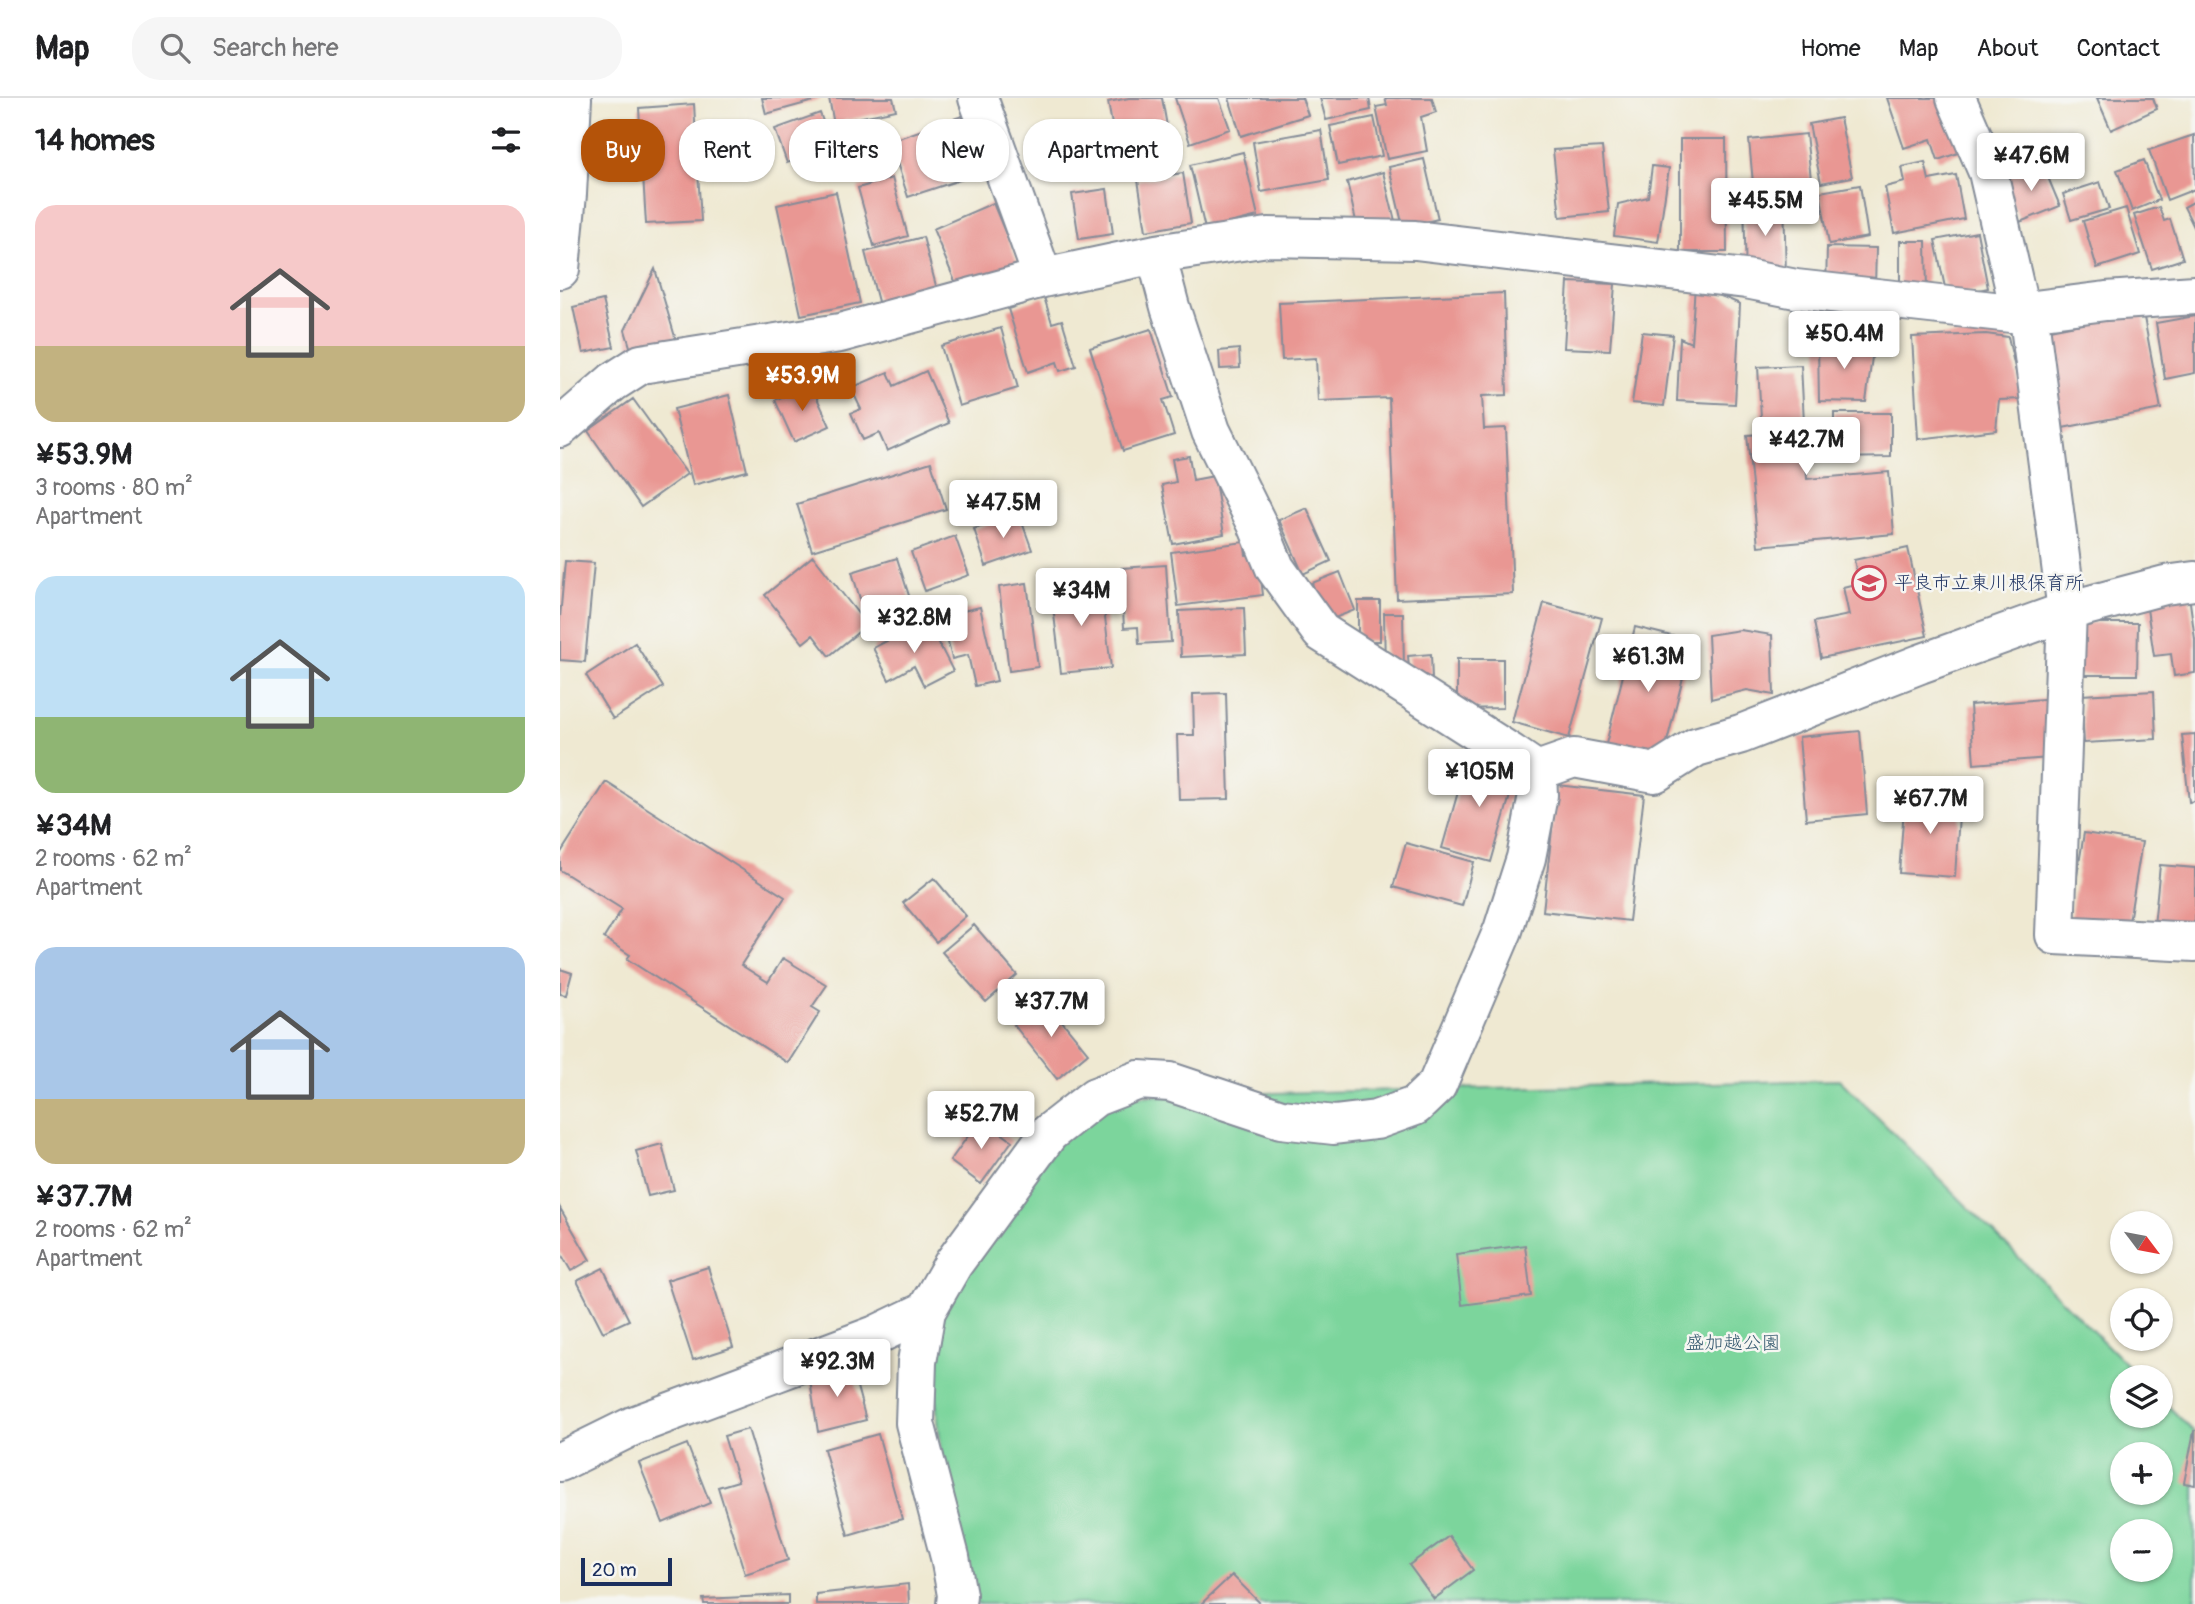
<!DOCTYPE html>
<html lang="en">
<head>
<meta charset="utf-8">
<style>
	:root { --surface:#fff; --page:#f6f6f6; --text:#202124; --muted:#757577; --line:#e0e0e0; --accent:#b45309 }
	body { margin:0; font-family:Pangolin,"Klee One",sans-serif; background:var(--page); color:var(--text); height:100vh; display:flex; flex-direction:column; font-size:26px; white-space:nowrap }
	* { box-sizing:border-box; margin:0 }
	p { font-size:23px; color:var(--muted) }
	.icon { flex:none; width:38px; height:38px; fill:none; stroke:currentColor; stroke-width:2; stroke-linecap:round; stroke-linejoin:round }
	.map { position:relative; flex:1; overflow:hidden }
	.drawer { display:flex; flex-direction:column; background:var(--surface); width:560px }
	.drawer>* { flex:none }
	.banner { position:absolute; left:21px; top:21px; width:665px; height:63px; display:flex; gap:14px }
	.needle { width:46px; rotate:122deg }
	.controls { position:absolute; left:1550px; top:1113px; display:grid; gap:14px }
	.controls a { display:grid; place-items:center; width:63px; height:63px; border-radius:50%; background:var(--surface); box-shadow:0 2px 5px #0004; font-size:35px }
	.scale { position:absolute; left:21px; bottom:18px; width:91px; box-sizing:border-box; padding-left:7px; border:4px solid #1b2f5e; border-top:0; font-size:19px; line-height:24px; white-space:nowrap; color:#1b2f5e; -webkit-text-stroke:5px #f6f6f2; paint-order:stroke }
	.price { position:absolute; translate:-50% -60px; padding:0 16px; border-radius:7px; background:#fff; color:#222; font-size:23px; line-height:46px; filter:drop-shadow(0 2px 4px #0008) }
	.price::after { content:''; position:absolute; left:50%; top:42px; width:21px; height:16px; margin-left:-10px; background:inherit; clip-path:polygon(0 0,100% 0,50% 100%) }
	.price.active { background:var(--accent); color:#fff }
	ul { padding:0; list-style:none }
	li { display:grid; align-content:center; gap:14px; height:371px; padding:0 35px }
	li span { display:grid; place-items:center; height:217px; border-radius:21px; color:#555 }
	li>.icon { margin-inline-start:auto }
	span .icon { width:126px; height:126px; fill:#fffc; stroke-width:1 }
	li b { font-size:30px }
	h2 { display:flex; justify-content:space-between; align-items:center; height:84px; padding:0 35px; font-size:30px }
	.chip { padding:0 24px; border-radius:28px; background:var(--surface); box-shadow:0 2px 5px #0004; font-size:24px; line-height:63px }
	.chip.active { background:var(--accent); color:#fff }
	header { display:flex; align-items:center; gap:42px; box-sizing:border-box; height:98px; padding:0 35px; background:var(--surface); border-bottom:2px solid var(--line) }
	header strong { font-size:33px }
	nav { display:flex; gap:38px; margin-inline-start:auto; font-size:24px }
	.search { width:490px; height:63px; background:var(--page); display:flex; align-items:center; gap:18px; box-sizing:border-box; padding:0 24px; border-radius:28px; color:var(--muted); font-size:26px }
	main { display:flex; flex:1; min-height:0 }
	.map>svg:first-child { display:block }
	.green { fill:#7bd59c; stroke:#4b827d; stroke-width:2; fill-rule:evenodd }
	.building { fill:#e99793 }
	.lines { fill:none; stroke-linecap:round; stroke-linejoin:round }
	.minor-casing { stroke:#858c98; stroke-width:42 }
	.minor { stroke:#fff; stroke-width:38 }
	.labels { text-anchor:middle; dominant-baseline:central; stroke-width:5; stroke-linejoin:round; paint-order:stroke }
	.poi-label { font-size:19px; fill:#1b2f5e; stroke:#f6f6f2; text-anchor:start }
	.park-label { font-size:19px; fill:#33586e; stroke:#f6f6f2 }
</style>
</head>
<body>
<header>
<strong>Map</strong>
<div class="search"><svg class="icon" aria-label="search" viewBox="0 0 24 24"><circle cx="10" cy="10" r="6"/><path d="M15 15l6 6"/></svg>Search here</div>
<nav><a>Home</a><a>Map</a><a>About</a><a>Contact</a></nav>
</header>
<main>
<section class="drawer">
<h2>14 homes<svg class="icon" aria-label="filters" viewBox="0 0 24 24"><path d="M4 7h16M4 17h16"/><circle cx="9" cy="7" r="2"/><circle cx="15" cy="17" r="2"/></svg></h2>
<ul>
<li><span style="background:linear-gradient(#f6c9c9 65%,#c2b280 0)"><svg class="icon" aria-label="home" viewBox="0 0 24 24"><path d="M3 11l9-7 9 7M6 9v11h12V9"/></svg></span><div><b>¥53.9M</b><p>3 rooms · 80 m²</p><p>Apartment</p></div></li>
<li><span style="background:linear-gradient(#bfe0f5 65%,#8fb573 0)"><svg class="icon" aria-label="home" viewBox="0 0 24 24"><path d="M3 11l9-7 9 7M6 9v11h12V9"/></svg></span><div><b>¥34M</b><p>2 rooms · 62 m²</p><p>Apartment</p></div></li>
<li><span style="background:linear-gradient(#a9c7e8 70%,#c2b280 0)"><svg class="icon" aria-label="home" viewBox="0 0 24 24"><path d="M3 11l9-7 9 7M6 9v11h12V9"/></svg></span><div><b>¥37.7M</b><p>2 rooms · 62 m²</p><p>Apartment</p></div></li>
</ul>
</section>
<div class="map">
<svg width="1635" height="1506" viewBox="0 0 1635 1506">
	<rect width="100%" height="100%" fill="#f6f6f2"/>
	<filter id="ink" filterUnits="userSpaceOnUse"><feTurbulence type="fractalNoise" baseFrequency=".0143" numOctaves="2"/><feDisplacementMap in="SourceGraphic" scale="14" xChannelSelector="R" yChannelSelector="G"/><feConvolveMatrix kernelMatrix="1 2 1 2 8 2 1 2 1" color-interpolation-filters="sRGB"/></filter>
	<filter id="wash" filterUnits="userSpaceOnUse"><feTurbulence type="fractalNoise" baseFrequency=".00686" numOctaves="4" result="noise"/><feDisplacementMap in="SourceGraphic" scale="28" xChannelSelector="R" yChannelSelector="G"/><feGaussianBlur stdDeviation="1.57" result="paint"/><feColorMatrix in="noise" values="0 0 0 0 0 0 0 0 0 0 0 0 0 0 0 0 0 1.4 0 .05"/><feComposite in="paint" operator="in"/></filter>
	<g filter="url(#wash)">
		<rect width="100%" height="100%" fill="#efe9d2"/>
		<path class="green" d="M1280,982L1579,1279H1563V1318H1601V1301L1635,1335V1506H417L397,1497L366,1213L535,999ZM1563,1356H1601V1395H1563ZM1563,1433H1601V1472H1563Z"/>
		<g id="blocks">
			<path class="building" d="M202,0H261V1L206,16Z
				M269,0H333L336,12L283,23L285,35L276,37Z
				M569,0H602L613,62L560,72L548,4Z
				M615,0H659L670,31L630,45Z
				M669,0H742L748,17L681,38Z
				M760,0H809L811,12L766,22Z
				M825,0H872L876,14L861,19L867,53L827,61L816,9L827,7Z
				M1327,0H1386L1404,53L1378,62L1371,41L1344,50Z
				M1537,0H1593L1597,11L1551,32Z
				M134,6L141,123L86,126L79,10Z
				M260,15L272,49L227,65L215,31Z
				M402,18L421,75L348,99L330,43Z
				M814,19L822,58L778,67L770,28Z
				M1280,20L1292,79L1261,85L1249,26Z
				M761,32L769,82L701,94L693,44Z
				M1246,36L1252,90L1194,96L1189,42Z
				M1634,37L1635,91L1607,102L1589,52Z
				M1120,41H1166L1167,154H1120Z
				M1042,49L1049,114L1000,119L993,52Z
				M683,54L698,118L645,131L630,67Z
				M864,61L878,121L843,129L829,69Z
				M1584,62L1599,102L1572,113L1557,72Z
				M1365,64L1369,82L1396,77L1404,121L1334,135L1325,89L1345,84L1342,69Z
				M1482,65L1500,108L1460,124L1443,81Z
				M1092,68L1109,70L1098,144L1054,138L1058,106L1088,99Z
				M823,74L836,127L799,136L787,84Z
				M623,75L631,125L586,133L578,82Z
				M332,80L348,138L314,148L298,90Z
				M1540,84L1549,111L1511,122L1503,96Z
				M1300,87L1308,139L1269,146L1260,94Z
				M547,91L553,136L519,141L512,96Z
				M276,94L300,205L241,217L217,107Z
				M1224,100L1226,179L1186,181L1184,101Z
				M1635,103V131L1624,109Z
				M433,105L459,168L399,193L373,131Z
				M1599,109L1604,123L1610,121L1623,161L1592,171L1574,117Z
				M1566,110L1580,156L1537,170L1523,123Z
				M1417,134L1428,190L1387,199L1375,142Z
				M363,139L379,199L321,215L305,154Z
				M1340,143H1366L1367,195H1340Z
				M1267,149L1316,150L1315,190H1266Z
				M95,171L118,249L74,262L65,232Z
				M1008,184L1055,186L1050,252L1004,250Z
				M1135,187L1180,206L1175,306L1117,303L1120,240L1131,245Z
				M944,195L947,297L922,298L924,331L946,330L953,496L837,501L829,300L758,303L756,260L722,262L719,205Z
				M484,199L492,225L502,222L516,268L500,273L497,264L468,274L448,211Z
				M43,202L54,249L23,255L13,209Z
				M1583,214L1601,311L1492,332L1474,235Z
				M1635,218V275L1605,281L1596,225Z
				M441,230L458,290L399,308L381,248Z
				M591,231L613,299L603,302L614,337L563,353L530,250Z
				M1082,234L1113,237L1104,308L1072,305Z
				M1426,236L1448,239L1462,301L1439,302L1436,332L1358,341L1352,239Z
				M1258,244H1314L1306,304L1259,303Z
				M679,251L680,270L660,271L659,253Z
				M1241,267L1247,381L1329,374L1334,436L1198,448L1187,337L1202,336L1198,269Z
				M366,273L389,325L327,353L319,335L303,342L291,315L301,311L291,290L328,274L334,288Z
				M250,285L270,328L234,344L215,302Z
				M169,297L187,373L133,387L114,311Z
				M73,301L127,376L81,409L28,333Z
				M1274,315H1331V359L1274,360Z
				M629,358L633,382L654,378L664,436L613,446L602,387L616,384L612,361Z
				M371,364L386,411L252,453L237,406Z
				M747,410L771,463L743,476L719,422Z
				M459,416L472,452L426,468L414,431Z
				M395,438L409,477L365,493L351,454Z
				M684,444L686,457L698,456L703,497L618,508L611,454Z
				M1348,450L1367,538L1261,560L1254,524L1289,517L1283,489L1299,485L1294,462Z
				M253,458L307,527L269,558L253,537L243,545L205,497Z
				M337,460L352,507L306,521L292,474Z
				M5,463L34,465L25,564L0,562V520Z
				M606,467L611,544L579,546L578,529L564,530L561,470Z
				M780,474L795,512L767,523L752,485Z
				M467,485L478,569L449,573L439,489Z
				M541,485L551,570L501,575L491,491Z
				M1629,497L1635,541V575L1614,578L1611,556L1594,558L1586,504Z
				M798,503H820V543H798Z
				M984,505L1042,520L1009,640L952,624Z
				M420,509L437,583L415,588L408,557L392,561L382,518Z
				M684,510L686,556L621,559L619,513Z
				M824,515H843L844,572H825Z
				M367,522L393,573L364,588L354,568L329,582L313,550Z
				M1518,525H1578L1577,577H1518Z
				M1075,529L1132,543L1102,664L1045,650Z
				M1180,532L1212,537L1214,597L1187,592L1151,601L1148,537Z
				M75,545L103,589L53,621L26,577Z
				M871,556L872,582L850,583L848,558Z
				M897,561H943V610L897,611Z
				M1594,593L1596,641L1524,645L1521,597Z
				M666,595L669,701L619,702L617,637H634L633,596Z
				M1496,600L1501,659L1414,666L1410,607Z
				M1300,633L1307,716L1246,722L1239,639Z
				M1635,636V703L1629,704L1622,637Z
				M922,648L948,664L940,691L951,694L931,764L882,750L902,680L909,682Z
				M46,684L225,799L181,867L208,884L223,860L267,887L252,909L260,914L228,965L67,861L70,857L44,840L62,811L0,772V756Z
				M997,687L1084,697L1069,823L983,813Z
				M1345,697L1400,701L1395,779L1339,775Z
				M1524,735L1582,744L1567,836L1509,827Z
				M846,745L914,764L902,808L833,789Z
				M1600,767L1635,770V832L1594,828Z
				M374,780L406,818L376,844L343,805Z
				M414,827L457,877L426,904L382,854Z
				M0,871L12,875L6,897L0,896Z
				M484,901L528,955L497,981L454,927Z
				M421,1020L452,1043L421,1086L390,1063Z
				M102,1046L114,1092L88,1098L76,1053Z
				M0,1110L30,1162L11,1173L0,1154Z
				M965,1147L971,1198L902,1207L896,1156Z
				M148,1169L173,1249L133,1262L107,1182Z
				M43,1170L69,1222L43,1234L17,1183Z
				M290,1263L306,1322L258,1334L250,1282Z
				M188,1331L228,1462L185,1476L158,1389L178,1383L164,1338Z
				M1634,1333H1635V1387L1624,1385Z
				M318,1336L342,1421L288,1437L264,1351Z
				M127,1346L150,1405L103,1425L79,1365Z
				M889,1438L913,1472L874,1501L849,1467Z
				M672,1477L701,1506H641Z
				M348,1486L349,1506H256V1496Z
				M228,1497V1506H144L143,1501Z"/>
		</g>
	</g>
	<g filter="url(#ink)">
		<use href="#blocks" fill-opacity="0" stroke="#858c98" stroke-width="2"/>
		<g class="lines">
			<g class="minor-casing">
				<path id="minor" d="M418,0L483,180
					M1396,0L1428,74L1460,213
					M596,156L610,209L651,333L697,426L715,470L761,534L952,656L977,673
					M0,171L7,96L12,0
					M1468,212L1507,513L1495,837L1635,844
					M0,330L53,284L81,266L280,235L483,180L596,156L708,139L855,142L1186,181L1236,191L1451,215L1546,203L1635,197
					M977,673L1014,660L1095,675L1136,649L1181,636L1360,566L1507,513L1605,487L1635,483
					M0,1364L73,1328L316,1237L366,1213
					M396,1506L397,1497L390,1459L355,1325L357,1264L366,1213L393,1166L489,1035L535,999L579,982L610,984L721,1021L774,1027L816,1022L855,1008L877,987L943,832L966,760L978,697L977,673"/>
			</g>
			<use href="#minor" class="minor"/>
		</g>
	</g>
	<defs>
		<g id="school-ring" transform="scale(1.75)"><circle r="9.5" fill="#f6f6f2" stroke="#d1495b" stroke-width="1.5"/><path d="M0-5L7-2L0 1L-7-2ZM-4 1L0 2.5L4 1V4Q0 6-4 4Z" fill="#d1495b"/></g>
	</defs>
	<g fill-rule="evenodd">
		<use href="#school-ring" x="1309" y="485"/>
	</g>
	<g class="labels">
		<g class="poi-label">
			<text x="1334" y="485">平良市立東川根保育所</text>
		</g>
		<g class="park-label">
			<text x="1173" y="1245">盛加越公園</text>
		</g>
	</g>
</svg>
<div class="controls">
<a><svg class="needle" viewBox="-14 -14 28 28"><path d="M0-13l5 13h-10z" fill="#e53935"/><path d="M0 13l5-13h-10z" fill="#757577"/></svg></a>
<a><svg class="icon" aria-label="locate" viewBox="0 0 24 24"><circle cx="12" cy="12" r="6"/><path d="M12 2v4M12 18v4M2 12h4M18 12h4"/></svg></a>
<a><svg class="icon" aria-label="layers" viewBox="0 0 24 24"><path d="M12 4l9 5-9 5-9-5zM3 14l9 5 9-5"/></svg></a>
<a>+</a>
<a>−</a>
</div>
<div class="scale">20 m</div>
<b class="price" style="left:1471px;top:95px">¥47.6M</b>
<b class="price" style="left:1205px;top:140px">¥45.5M</b>
<b class="price" style="left:1284px;top:273px">¥50.4M</b>
<b class="price active" style="left:242px;top:315px">¥53.9M</b>
<b class="price" style="left:1246px;top:379px">¥42.7M</b>
<b class="price" style="left:443px;top:442px">¥47.5M</b>
<b class="price" style="left:521px;top:530px">¥34M</b>
<b class="price" style="left:354px;top:557px">¥32.8M</b>
<b class="price" style="left:1088px;top:596px">¥61.3M</b>
<b class="price" style="left:919px;top:711px">¥105M</b>
<b class="price" style="left:1370px;top:738px">¥67.7M</b>
<b class="price" style="left:491px;top:941px">¥37.7M</b>
<b class="price" style="left:421px;top:1053px">¥52.7M</b>
<b class="price" style="left:277px;top:1301px">¥92.3M</b>
<div class="banner">
<a class="chip active">Buy</a>
<a class="chip">Rent</a>
<a class="chip">Filters</a>
<a class="chip">New</a>
<a class="chip">Apartment</a>
</div>
</div>
</main>
</body>
</html>
